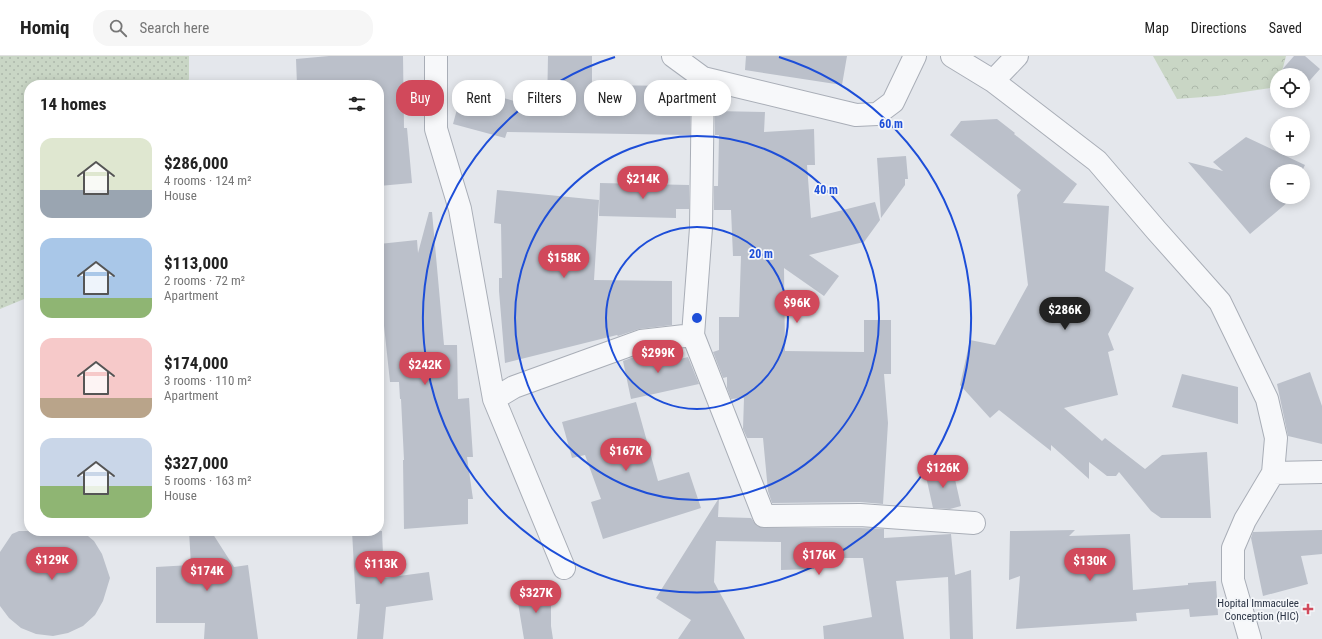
<!DOCTYPE html>
<html lang="en">
<head>
<meta charset="utf-8">
<style>
	:root { --surface:#fff; --page:#f6f6f6; --text:#222; --muted:#767676; --line:#e0e0e0; --accent:#d1495b }
	body { margin:0; font-family:"Roboto Condensed",sans-serif; background:var(--page); color:var(--text); height:100vh; display:flex; flex-direction:column; font-size:15px; white-space:nowrap }
	* { box-sizing:border-box; margin:0 }
	p { font-size:13px; color:var(--muted) }
	.icon { flex:none; width:22px; height:22px; fill:none; stroke:currentColor; stroke-width:2; stroke-linecap:round; stroke-linejoin:round }
	.map { position:relative; flex:1; overflow:hidden }
	.sheet { position:absolute; left:24px; top:24px; width:360px; height:456px; display:flex; flex-direction:column; background:var(--surface); border-radius:16px; box-shadow:0 2px 10px #0003 }
	.sheet>* { flex:none }
	.banner { position:absolute; left:396px; top:24px; width:380px; height:36px; display:flex; gap:8px }
	.controls { position:absolute; left:1270px; top:12px; display:grid; gap:8px }
	.controls a { display:grid; place-items:center; width:40px; height:40px; border-radius:50%; background:var(--surface); box-shadow:0 2px 10px #0003; font-size:20px }
	.price { position:absolute; translate:-50% -34px; padding:0 9px; border-radius:14px; background:var(--accent); color:#fff; font-size:13px; line-height:26px; filter:drop-shadow(0 1px 2px #0008) }
	.price::after { content:''; position:absolute; left:50%; top:24px; width:12px; height:9px; margin-left:-6px; background:inherit; clip-path:polygon(0 0,100% 0,50% 100%) }
	.price.selected { background:#222; color:#fff }
	ul { padding:0; list-style:none }
	li { display:flex; align-items:center; gap:12px; height:100px; padding:0 16px }
	li span { display:grid; place-items:center; flex:none; width:112px; height:80px; border-radius:12px; color:#555 }
	li>.icon { margin-inline-start:auto }
	span .icon { width:48px; height:48px; fill:#fffc; stroke-width:1 }
	li b { font-size:17px }
	h2 { display:flex; justify-content:space-between; align-items:center; height:48px; padding:0 16px; font-size:17px }
	.tag { padding:0 14px; border-radius:16px; background:var(--surface); box-shadow:0 2px 10px #0003; font-size:14px; line-height:36px }
	.tag.selected { background:var(--accent); color:#fff }
	header { display:flex; align-items:center; gap:24px; box-sizing:border-box; height:56px; padding:0 20px; background:var(--surface); border-bottom:1px solid var(--line) }
	header strong { font-size:19px }
	nav { display:flex; gap:22px; margin-inline-start:auto; font-size:14px }
	.search { width:280px; height:36px; background:var(--page); display:flex; align-items:center; gap:10px; box-sizing:border-box; padding:0 14px; border-radius:16px; color:var(--muted); font-size:15px }
	.map>svg:first-child { display:block }
	.grass { fill:url(#grass-dots) }
	.forest { fill:url(#forest-crowns) }
	.building { fill:#bbc0ca }
	.lines { fill:none; stroke-linecap:round; stroke-linejoin:round }
	.minor-casing { stroke:#a9aeb7; stroke-width:24 }
	.minor { stroke:#f7f8fa; stroke-width:22 }
	.ring { fill:none; stroke:#1d4ed8; stroke-width:2 }
	.poi-dot { fill:#d1495b; stroke:#f4f6f9; stroke-width:1.5 }
	.labels { text-anchor:middle; dominant-baseline:central; stroke-width:3.5; stroke-linejoin:round; paint-order:stroke }
	.poi-label { font-size:11px; fill:#2b3445; stroke:#f4f6f9; text-anchor:end }
	.centre { fill:#1d4ed8; stroke:#f4f6f9; stroke-width:2 }
	.ring-label { font-size:12px; text-anchor:middle; font-weight:bold; fill:#1d4ed8; stroke:#f4f6f9; stroke-width:3.5; stroke-linejoin:round; paint-order:stroke }
</style>
</head>
<body>
<header>
<strong>Homiq</strong>
<div class="search"><svg class="icon" aria-label="search" viewBox="0 0 24 24"><circle cx="10" cy="10" r="6"/><path d="M15 15l6 6"/></svg>Search here</div>
<nav><a>Map</a><a>Directions</a><a>Saved</a></nav>
</header>
<div class="map">
<svg width="1322" height="583" viewBox="0 0 1322 583">
	<defs>
		<pattern id="grass-dots" width="8" height="8" patternUnits="userSpaceOnUse"><rect width="8" height="8" fill="#c9d6c5"/><path d="M2 2h.1M6 6h.1" fill="none" stroke="#adb8ab" stroke-width="1.8" stroke-linecap="round"/></pattern>
		<pattern id="forest-crowns" width="20" height="18" patternUnits="userSpaceOnUse"><rect width="20" height="18" fill="#c9d6c5"/><path d="M2 6a3 3 0 1 1 6 0M12 15a3 3 0 1 1 6 0" fill="none" stroke="#adb8ab"/></pattern>
	</defs>
	<rect width="100%" height="100%" fill="#e4e7ec"/>
	<path class="grass" d="M0,0H189V23L186,29H29V241L0,253Z"/>
	<path class="forest" d="M1153,0H1286L1281,19H1277V31L1217,40L1177,43Z"/>
	<path class="building" d="M329,0H403L404,72H407L412,127L379,130V29H297L296,3Z
		M548,0H592V29L679,30L678,54H690V79L507,76L505,82L453,68L463,31L547,54Z
		M746,0H847L842,29L745,14Z
		M1294,0H1305L1320,13L1303,32V19H1277V28L1273,24Z
		M715,55L765,56L764,76L814,73L815,109H807L811,162L875,146L880,164L864,186L809,199L839,220L824,240L784,212L785,295L864,296V264H891V318H884L888,367L883,448L860,446L772,447L768,435L763,382H747L743,373L744,342L731,343L727,332V321L723,322L713,296L719,294V261H739L741,200H733L731,154H714V130H718L719,79H715Z
		M997,63L1015,77L1014,78L1077,128L1063,147L1109,150L1105,215L1134,232L1108,278L1114,294L1108,296L1118,339L1064,352L1102,385L1105,382L1145,413L1162,399L1207,396L1211,462H1161L1151,455L1119,416L1116,420H1107L1089,406V423L1051,389V395L999,354L990,362L960,329L970,284L995,289L1028,229L1017,139L1021,134L950,79L961,65Z
		M1246,81L1305,109L1302,115H1277V141H1290L1288,146L1250,178L1188,106L1223,115L1213,106Z
		M906,100L908,123H905V129L881,162L877,102Z
		M600,127L689,129V153H676V162L599,160Z
		M497,134L599,144L594,224L672,225V269L639,273L618,280L617,279L505,307L499,235V222H502L501,168L494,167Z
		M429,156H432L444,289H457L458,343L469,342L473,401H467L473,443H468V468L404,473L403,404H404L401,343H400L399,326H390L382,251L379,252V188L417,184L418,197Z
		M672,294V305L688,301L699,328L631,343L623,305L644,297Z
		M1310,316L1322,350V388L1288,380L1277,328Z
		M1182,318L1238,331V368L1172,351Z
		M636,346L658,425L689,416L701,452L603,483L591,446L601,443L585,399L572,402L562,366Z
		M952,410L961,450L950,453L933,452L925,416Z
		M719,442L718,461L751,462L757,470L764,472H860L884,473V482L951,478L955,519L971,514L973,583H950L948,521L896,525L904,583H824L823,570L872,561L863,502H814V513L781,514V486L716,485L714,526L745,583H678L691,564L656,542Z
		M1075,474L1069,480L1130,478L1133,534L1188,529V527L1216,525L1218,559L1190,561L1189,553L1136,557L1137,565L1016,573L1020,520L1009,524L1010,475Z
		M1322,474V498L1301,500L1308,528L1263,540L1251,482L1253,476Z
		M19,475H82L94,485L102,498L110,522L103,545L95,559L83,570L68,577L53,580L36,578L21,572L9,562L0,550V496L12,478Z
		M189,475H211L234,511L248,509L258,583H204L205,567H156V511L191,509Z
		M352,475H382L384,522L429,516L433,544L386,551L383,583H357L360,548H356Z
		M551,534V570L553,583H524L516,535Z"/>
	<g class="lines">
		<g class="minor-casing">
			<path id="minor" d="M436,0V73L460,153L494,343L564,512
				M673,0L703,22L856,59L877,58L893,46L915,0
				M952,0L993,25L1017,0
				M703,22L701,172L693,279L764,460L860,459L974,467
				M993,25L1097,105L1156,174L1220,246L1267,343L1276,382L1273,417L1245,464L1233,492V524L1250,583
				M494,343L514,331L641,285L693,279
				M1273,417L1322,416"/>
		</g>
		<use href="#minor" class="minor"/>
	</g>
	<g class="ring">
		<circle cx="697" cy="262" r="91"/>
		<circle cx="697" cy="262" r="182"/>
		<path d="M779 1A274 274 0 1 1 615 1"/>
	</g>
	<path class="poi-dot" d="M1306 547h4v4h4v4h-4v4h-4v-4h-4v-4h4z"/>
	<g class="labels">
		<g class="poi-label">
			<text x="1299" y="547">Hopital Immaculee<tspan x="1299" dy="13">Conception (HIC)</tspan></text>
		</g>
	</g>
	<circle cx="697" cy="262" r="6" class="centre"/>
	<g class="ring-label">
		<text x="891" y="72">60 m</text>
		<text x="826" y="138">40 m</text>
		<text x="761" y="202">20 m</text>
	</g>
</svg>
<div class="controls">
<a><svg class="icon" aria-label="locate" viewBox="0 0 24 24"><circle cx="12" cy="12" r="6"/><path d="M12 2v4M12 18v4M2 12h4M18 12h4"/></svg></a>
<a>+</a>
<a>−</a>
</div>
<b class="price" style="left:643px;top:144px">$214K</b>
<b class="price" style="left:564px;top:223px">$158K</b>
<b class="price" style="left:797px;top:268px">$96K</b>
<b class="price selected" style="left:1065px;top:275px">$286K</b>
<b class="price" style="left:658px;top:318px">$299K</b>
<b class="price" style="left:425px;top:330px">$242K</b>
<b class="price" style="left:626px;top:416px">$167K</b>
<b class="price" style="left:943px;top:433px">$126K</b>
<b class="price" style="left:819px;top:520px">$176K</b>
<b class="price" style="left:52px;top:525px">$129K</b>
<b class="price" style="left:1090px;top:526px">$130K</b>
<b class="price" style="left:381px;top:529px">$113K</b>
<b class="price" style="left:207px;top:536px">$174K</b>
<b class="price" style="left:536px;top:558px">$327K</b>
<div class="banner">
<a class="tag selected">Buy</a>
<a class="tag">Rent</a>
<a class="tag">Filters</a>
<a class="tag">New</a>
<a class="tag">Apartment</a>
</div>
<section class="sheet">
<h2>14 homes<svg class="icon" aria-label="filters" viewBox="0 0 24 24"><path d="M4 7h16M4 17h16"/><circle cx="9" cy="7" r="2"/><circle cx="15" cy="17" r="2"/></svg></h2>
<ul>
<li><span style="background:linear-gradient(#dfe7d0 65%,#9aa5b1 0)"><svg class="icon" aria-label="home" viewBox="0 0 24 24"><path d="M3 11l9-7 9 7M6 9v11h12V9"/></svg></span><div><b>$286,000</b><p>4 rooms · 124 m²</p><p>House</p></div></li>
<li><span style="background:linear-gradient(#a9c7e8 75%,#8fb573 0)"><svg class="icon" aria-label="home" viewBox="0 0 24 24"><path d="M3 11l9-7 9 7M6 9v11h12V9"/></svg></span><div><b>$113,000</b><p>2 rooms · 72 m²</p><p>Apartment</p></div></li>
<li><span style="background:linear-gradient(#f6c9c9 75%,#b9a48a 0)"><svg class="icon" aria-label="home" viewBox="0 0 24 24"><path d="M3 11l9-7 9 7M6 9v11h12V9"/></svg></span><div><b>$174,000</b><p>3 rooms · 110 m²</p><p>Apartment</p></div></li>
<li><span style="background:linear-gradient(#c9d6e8 60%,#8fb573 0)"><svg class="icon" aria-label="home" viewBox="0 0 24 24"><path d="M3 11l9-7 9 7M6 9v11h12V9"/></svg></span><div><b>$327,000</b><p>5 rooms · 163 m²</p><p>House</p></div></li>
</ul>
</section>
</div>
</body>
</html>
